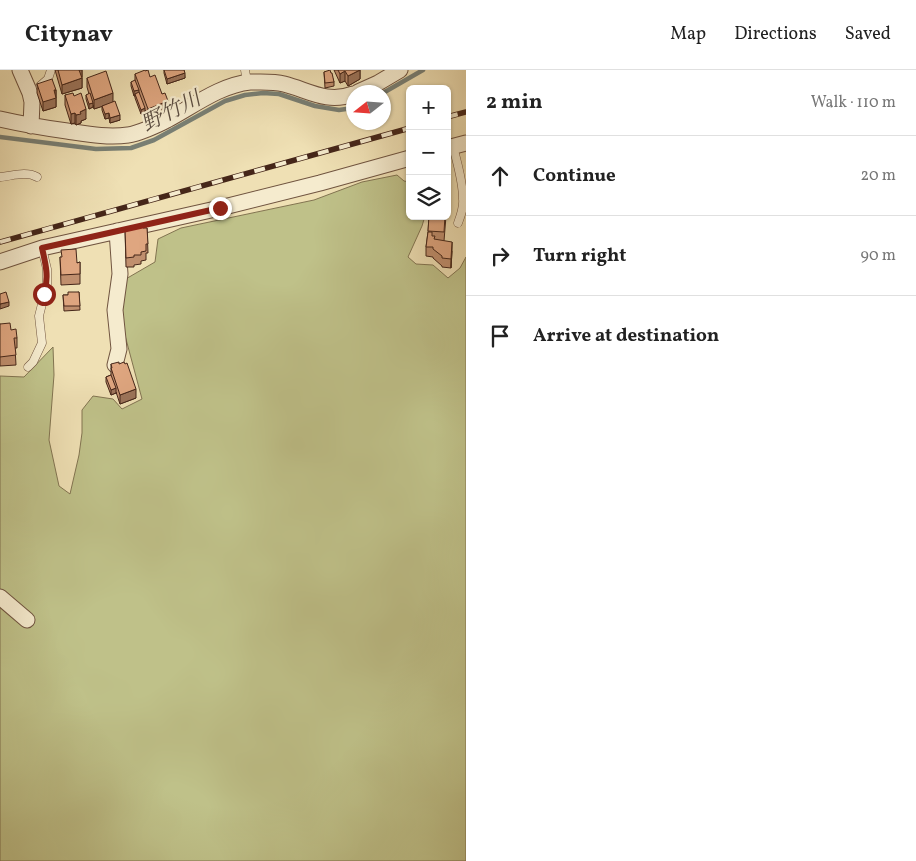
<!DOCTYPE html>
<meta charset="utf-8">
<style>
:root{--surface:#fff;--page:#f2f2f2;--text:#222;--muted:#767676;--line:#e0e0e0}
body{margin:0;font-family:Vollkorn,"Noto Serif JP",serif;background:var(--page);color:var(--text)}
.controls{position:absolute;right:15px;top:15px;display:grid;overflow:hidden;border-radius:8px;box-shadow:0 1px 4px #0004}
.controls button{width:45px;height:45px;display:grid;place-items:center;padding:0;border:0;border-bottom:1px solid var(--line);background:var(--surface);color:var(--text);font:25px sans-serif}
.compass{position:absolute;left:346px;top:15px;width:45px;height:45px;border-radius:50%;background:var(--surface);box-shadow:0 1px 4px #0004;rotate:253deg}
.stop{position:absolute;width:15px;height:15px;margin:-11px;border:4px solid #8f2418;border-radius:50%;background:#fff}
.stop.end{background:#8f2418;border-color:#fff;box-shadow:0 1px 5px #0008}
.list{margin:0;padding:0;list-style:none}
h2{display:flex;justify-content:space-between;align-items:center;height:65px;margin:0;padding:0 20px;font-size:21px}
h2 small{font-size:16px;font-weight:400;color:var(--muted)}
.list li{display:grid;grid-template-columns:32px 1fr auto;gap:15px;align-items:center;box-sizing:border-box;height:80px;padding:0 20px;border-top:1px solid var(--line)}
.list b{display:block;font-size:19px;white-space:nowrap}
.list em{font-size:16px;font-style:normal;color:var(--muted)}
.icon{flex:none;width:28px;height:28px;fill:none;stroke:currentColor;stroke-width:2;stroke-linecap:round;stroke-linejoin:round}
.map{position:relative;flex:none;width:466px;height:791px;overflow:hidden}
header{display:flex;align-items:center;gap:30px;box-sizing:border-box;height:70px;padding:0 25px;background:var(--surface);border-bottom:1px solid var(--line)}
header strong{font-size:24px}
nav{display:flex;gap:28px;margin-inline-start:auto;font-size:18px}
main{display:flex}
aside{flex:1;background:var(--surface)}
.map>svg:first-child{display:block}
.green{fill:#bfc189;stroke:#827451}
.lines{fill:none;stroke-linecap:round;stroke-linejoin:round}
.stream{stroke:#798075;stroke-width:4.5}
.lane-casing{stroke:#705440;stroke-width:9}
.street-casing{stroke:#705440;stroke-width:17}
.lane{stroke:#f5ebce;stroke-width:8}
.street{stroke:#f5ebce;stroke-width:15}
.rail-casing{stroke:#452619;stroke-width:5.5}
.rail{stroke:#f5ebce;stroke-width:4;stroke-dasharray:11;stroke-linecap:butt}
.wall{fill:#c08f6e;stroke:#452619}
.shaded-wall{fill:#9c745a;stroke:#452619}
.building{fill:#dfa680;stroke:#452619}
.route{stroke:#8f2418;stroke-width:6}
.labels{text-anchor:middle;stroke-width:4.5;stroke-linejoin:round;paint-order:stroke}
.water-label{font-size:21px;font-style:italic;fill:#5a4c40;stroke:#f5ebce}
</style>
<header>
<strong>Citynav</strong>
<nav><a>Map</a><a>Directions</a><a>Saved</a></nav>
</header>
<main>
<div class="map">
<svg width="466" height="791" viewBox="0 0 466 791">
<rect width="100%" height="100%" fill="#efe0b4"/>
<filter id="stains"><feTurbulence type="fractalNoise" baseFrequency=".004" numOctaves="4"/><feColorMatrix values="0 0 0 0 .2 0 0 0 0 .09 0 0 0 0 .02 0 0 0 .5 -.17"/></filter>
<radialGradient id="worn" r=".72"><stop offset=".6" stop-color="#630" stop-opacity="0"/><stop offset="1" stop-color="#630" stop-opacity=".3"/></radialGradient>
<path class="green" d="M397,105L404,111L410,112V146H425L422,156L408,187L416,194L433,195L448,208L460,198L466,187V791H0V306L24,307L53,277L54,305L49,370L59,416L70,424L79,385L82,363V340L93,326L113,329L122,339L142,329L119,243L124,210L155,192L158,169L181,158L314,130L362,112Z"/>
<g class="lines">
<path class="stream" d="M383,23L423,0
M0,67L96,79L131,78L154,70L225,31L245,25L263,23L279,24L315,36L339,40L353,38"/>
<defs>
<path id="lane" d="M245,0L247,12
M40,16L48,9L51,0
M453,76C457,93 463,111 463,129C464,137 461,145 458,153
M0,107C12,106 26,101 37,107
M28,297L33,292L42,273L39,246L47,214V199L42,178"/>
<path id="street" d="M20,0L30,23L32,32L31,56
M358,22L378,13L400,0
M0,49C22,54 45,58 67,61C87,64 108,68 128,65C137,64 158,55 167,50C192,37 220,15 250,12C260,12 273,11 284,14C308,20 327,34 353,24
M447,78L466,73
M0,192L42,178L220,138L320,113L410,88
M115,295L119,279L115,240L120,204L117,161
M0,527L27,550"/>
</defs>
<use href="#lane" class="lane-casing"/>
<use href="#street" class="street-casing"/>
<use href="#lane" class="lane"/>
<use href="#street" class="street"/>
<defs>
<path id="rail" d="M447,47L466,42
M0,172L410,58"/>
</defs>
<use href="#rail" class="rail-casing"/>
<use href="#rail" class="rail"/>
</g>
<path class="wall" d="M55,0H82V18L62,24Z
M164,0H184L185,8L167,14L164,3Z
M334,0H360V9L348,16L345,11L340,13Z
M324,2L331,3L334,12V16L325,18Z
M135,4L150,7L162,24L168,41L148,48L145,40V43L141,44L135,28V26H134L131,16V12L135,11Z
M87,8L113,32L120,50L110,53L109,48L105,49L102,40V36L94,39L93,35V37L89,39L86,29V25L89,24L87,17Z
M37,14L56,20V37L43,41L37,23Z
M65,25L74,26L86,49L81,51V53L76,55L75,53L71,54L65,35Z
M447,105L450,131V135L447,136Z
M429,146H446L444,171L452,181L451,198L442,197V196L433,188V187L426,186V177L428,162Z
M147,158L148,183H146V190L141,191V194L134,195V197H126L125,159Z
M60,187L77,193L80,192V214L61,215Z
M79,222L80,240L64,241L63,225H68Z
M0,254L11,260L17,268V278H15L16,295L0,296Z
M111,294L136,328L120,334L116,322V323L111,325L106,312V307L111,305Z"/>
<path class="shaded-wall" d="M79,0H82V7L79,8Z
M360,0V9L348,16V6Z
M345,1V11L340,13V4Z
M185,3V8L167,14V9Z
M82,8V18L62,24V15Z
M54,20H56V37L43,41V32Z
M139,20V25L135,24V26H134V21Z
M113,23V33L94,39V30Z
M168,31V41L148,48V39Z
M93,33V37L89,39V34Z
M145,38V43L141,44V40Z
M86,39V49L81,51V53L76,55V45L80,42Z
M75,43V53L71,54V44Z
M109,43V48L105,49V44Z
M120,45V50L110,53V48Z
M447,116H449V125L447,126Z
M452,172V181L451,198V189Z
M9,232V236L0,239V234Z
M116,318V323L111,325V320Z
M136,319V328L120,334V325Z"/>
<path class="building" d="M58,0H79L82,8L62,15Z
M145,0V1L148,0L150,7L155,5L162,24L165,23L168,31L148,39L135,4Z
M164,0H184L185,3L167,9Z
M330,0L331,3H332L334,12L325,13L324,2Z
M338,0H360L348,6L345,1L340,4Z
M106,1L113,23L94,30L87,8Z
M52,9L56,20H54L56,28L43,32L37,14Z
M135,10L139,20L134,21L131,12Z
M139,22L145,38L141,40L135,24Z
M73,23L74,26L81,23L86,39L80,42L81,44L76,45L75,43L71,44L65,25Z
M90,23L93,33L89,34L86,25Z
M115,31L120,45L110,48L109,43L105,44L102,36Z
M447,105L449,116H447Z
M447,122H448L450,131H447Z
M429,146H445L444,162L428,161Z
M143,156V158H147L148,174H146V181L141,182V185H134V187L126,188L125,159H126V157Z
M428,162H432V166H435L434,169L452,172L451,189L442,188V186L433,179V177H426Z
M76,179L77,193L80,192V204L61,205L60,187H62L61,180Z
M6,222L9,232L0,234V224Z
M68,222H79L80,236H64L63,225H68Z
M10,253L11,260L16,259L17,268H14L16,285L0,287V254Z
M119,292V294L124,292L125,294L127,293L136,319L120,325L111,298H112L111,294Z
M111,305L116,318L111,320L106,307Z"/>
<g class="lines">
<path class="route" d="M44,224C49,208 46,195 42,178L220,138"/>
</g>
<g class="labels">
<g class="water-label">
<text transform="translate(171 41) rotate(-27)" y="7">野竹川</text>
</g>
</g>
<rect width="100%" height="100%" filter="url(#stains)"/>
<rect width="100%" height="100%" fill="url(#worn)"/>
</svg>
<div class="controls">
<button>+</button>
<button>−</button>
<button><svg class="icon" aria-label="layers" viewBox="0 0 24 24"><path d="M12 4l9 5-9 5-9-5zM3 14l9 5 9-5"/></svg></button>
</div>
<svg class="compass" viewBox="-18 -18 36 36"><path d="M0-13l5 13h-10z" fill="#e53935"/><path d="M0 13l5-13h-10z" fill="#767676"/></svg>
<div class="stop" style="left:44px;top:224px"></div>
<div class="stop end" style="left:220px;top:138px"></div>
</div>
<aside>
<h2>2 min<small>Walk · 110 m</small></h2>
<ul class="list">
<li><svg class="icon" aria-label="ahead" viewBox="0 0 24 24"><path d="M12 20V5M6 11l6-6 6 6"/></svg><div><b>Continue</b></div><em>20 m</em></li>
<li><svg class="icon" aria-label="right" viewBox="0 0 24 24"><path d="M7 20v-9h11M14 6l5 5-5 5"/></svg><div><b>Turn right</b></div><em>90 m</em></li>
<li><svg class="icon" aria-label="arrive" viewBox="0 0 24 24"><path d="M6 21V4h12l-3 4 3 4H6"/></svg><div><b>Arrive at destination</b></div></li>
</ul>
</aside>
</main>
